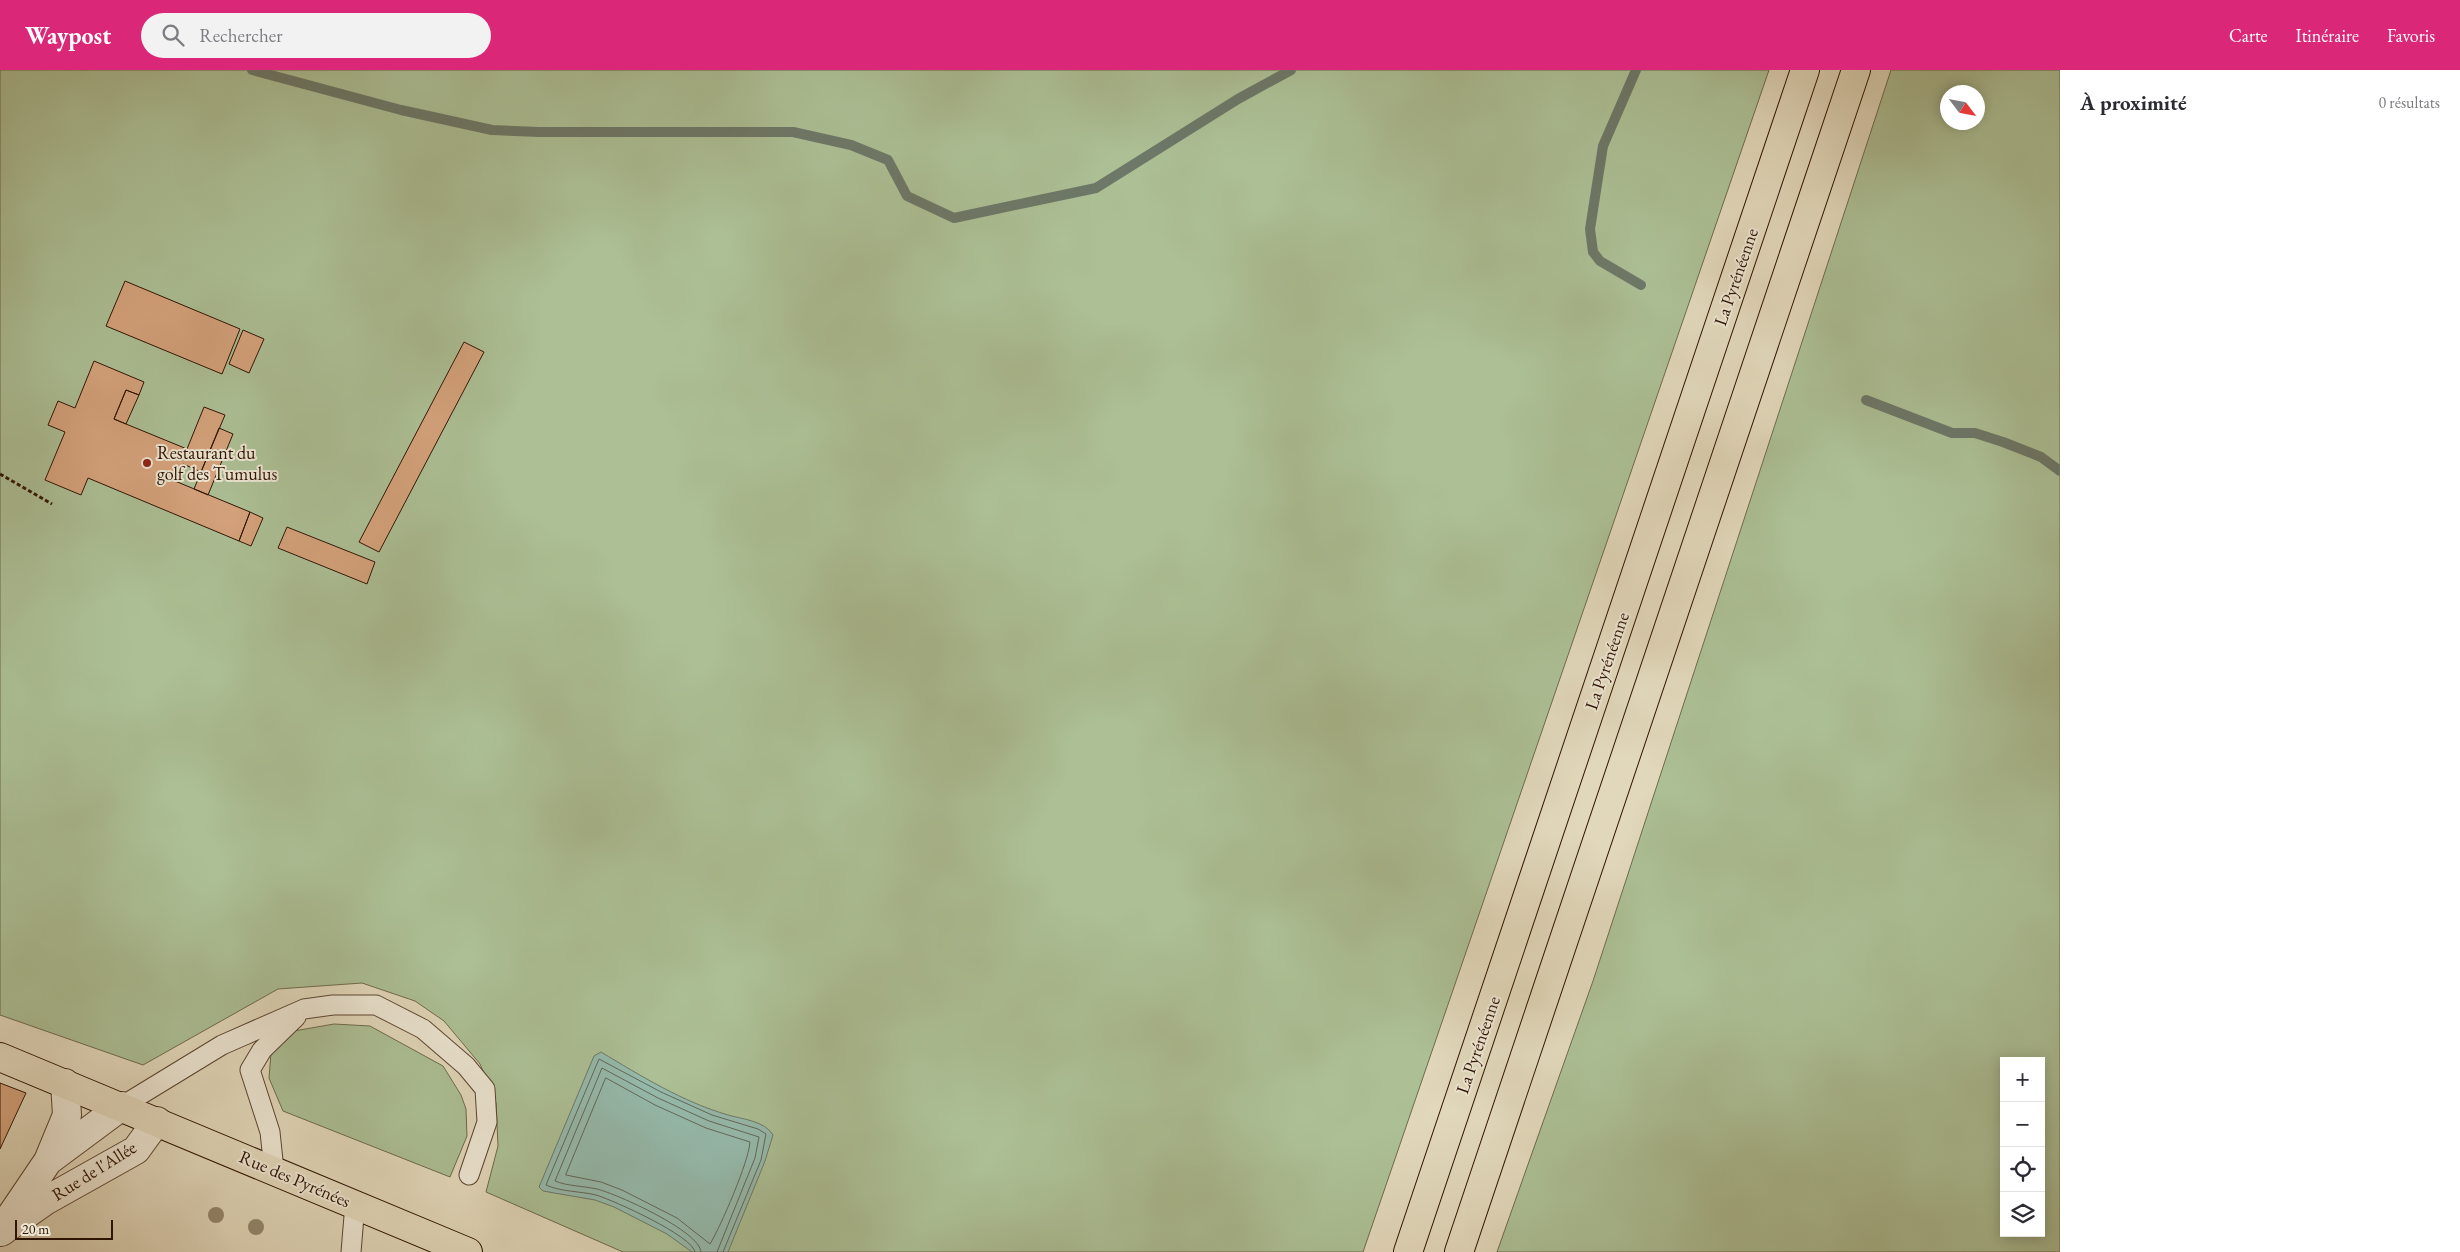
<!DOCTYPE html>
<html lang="fr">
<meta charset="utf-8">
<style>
:root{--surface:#fff;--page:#f2f2f3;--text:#2b2b33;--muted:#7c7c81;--line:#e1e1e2;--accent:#db2777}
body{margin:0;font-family:"EB Garamond",serif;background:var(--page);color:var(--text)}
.controls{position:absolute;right:15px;bottom:15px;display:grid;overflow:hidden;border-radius:0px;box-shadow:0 2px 12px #0003}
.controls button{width:45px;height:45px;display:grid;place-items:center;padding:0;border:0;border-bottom:1px solid var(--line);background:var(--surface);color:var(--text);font:25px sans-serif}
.compass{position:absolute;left:1940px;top:15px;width:45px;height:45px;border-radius:50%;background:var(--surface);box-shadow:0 2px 12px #0003;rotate:122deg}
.scale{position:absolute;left:15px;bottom:12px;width:98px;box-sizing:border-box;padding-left:5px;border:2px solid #301403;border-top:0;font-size:14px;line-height:18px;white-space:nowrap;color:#301403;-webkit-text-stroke:4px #ece5d2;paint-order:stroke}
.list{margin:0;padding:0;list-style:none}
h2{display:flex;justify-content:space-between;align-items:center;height:65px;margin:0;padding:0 20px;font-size:21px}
h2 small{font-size:16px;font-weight:400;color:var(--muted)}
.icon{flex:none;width:28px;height:28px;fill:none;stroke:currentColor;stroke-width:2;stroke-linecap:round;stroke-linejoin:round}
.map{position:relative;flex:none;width:2060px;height:1182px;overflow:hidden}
header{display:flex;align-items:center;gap:30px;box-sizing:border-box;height:70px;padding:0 25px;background:var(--accent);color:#fff}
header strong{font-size:24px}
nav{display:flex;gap:28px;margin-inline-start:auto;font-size:18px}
.search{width:350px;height:45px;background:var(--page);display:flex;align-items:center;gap:12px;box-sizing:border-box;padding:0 18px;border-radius:28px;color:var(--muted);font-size:19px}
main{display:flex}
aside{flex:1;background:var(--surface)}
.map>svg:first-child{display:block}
.green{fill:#acbf95;stroke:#6e6a4c;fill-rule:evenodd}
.water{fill:#95baac;stroke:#6d7868}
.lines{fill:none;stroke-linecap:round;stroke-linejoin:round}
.shore{stroke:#626758;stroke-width:1}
.stream{stroke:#6d7868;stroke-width:10}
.building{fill:#d4a27c;stroke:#301403}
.lane-casing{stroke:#5c4531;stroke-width:21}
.street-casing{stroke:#5c4531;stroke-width:30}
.primary-casing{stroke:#301403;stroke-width:30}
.highway-casing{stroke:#301403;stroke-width:30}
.path{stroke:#301403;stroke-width:3;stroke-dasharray:4 2.5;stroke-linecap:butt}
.lane{stroke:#ece5d2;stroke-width:19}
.street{stroke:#ece5d2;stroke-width:28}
.primary{stroke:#e1d7ba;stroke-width:28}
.highway{stroke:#e1d7ba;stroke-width:28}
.tree{fill:#94886e}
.poi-dot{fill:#8f2418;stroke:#ece5d2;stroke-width:2}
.labels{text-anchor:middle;stroke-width:4;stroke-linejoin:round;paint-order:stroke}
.street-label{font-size:18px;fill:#301403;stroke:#ece5d2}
.poi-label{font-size:18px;fill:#301403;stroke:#ece5d2;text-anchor:start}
</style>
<header>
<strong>Waypost</strong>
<div class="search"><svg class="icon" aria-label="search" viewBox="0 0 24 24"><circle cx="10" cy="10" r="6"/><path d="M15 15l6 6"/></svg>Rechercher</div>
<nav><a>Carte</a><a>Itinéraire</a><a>Favoris</a></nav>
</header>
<main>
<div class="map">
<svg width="2060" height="1182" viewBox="0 0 2060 1182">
<rect width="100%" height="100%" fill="#e1d7ba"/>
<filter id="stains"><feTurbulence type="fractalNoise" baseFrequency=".004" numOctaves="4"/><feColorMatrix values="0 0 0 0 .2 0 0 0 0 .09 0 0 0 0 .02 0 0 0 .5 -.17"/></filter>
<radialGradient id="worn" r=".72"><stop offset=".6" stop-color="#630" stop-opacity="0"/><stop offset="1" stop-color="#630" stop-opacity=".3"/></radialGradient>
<path class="green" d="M0,0H1769L1363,1182H623L486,1122L498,1076L496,1033L491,1019L480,994L444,951L415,931L362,913L278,919L143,995L0,945Z
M1891,0H2060V1182H1497L1593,911ZM1948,22H1978V52H1948ZM2004,991H2041V1163H2004Z
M334,954L370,956L443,996L461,1025L466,1039L467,1066L450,1107L283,1041L269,1008L271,983L294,961Z"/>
<path class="water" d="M601,982C641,1006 683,1032 728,1045C742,1049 765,1051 773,1065L765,1091L728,1182H692L667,1164L614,1137L595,1130L543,1121L539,1117L594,986Z"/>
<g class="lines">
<path class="shore" d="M606,1008L655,1035L706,1058L750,1072C749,1091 721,1156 710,1174L677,1148L622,1120L601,1112L566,1105Z
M695,1182C693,1166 613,1130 596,1125C580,1121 561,1122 546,1115L599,989L661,1022L712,1045L758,1059L766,1064L761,1090L723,1182
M701,1182C700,1161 617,1124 597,1119C583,1116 567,1116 555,1111L602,998L658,1028L709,1051L759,1067L755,1088L717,1182"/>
<path class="stream" d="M252,0L401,40L492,60L539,62H793L851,75L888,90L907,126L954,148L1096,118L1238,29L1291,0
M1636,0L1603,76L1590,159L1593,182L1600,191L1641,215
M1866,330L1952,363H1975L2003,372L2041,387L2060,401"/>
</g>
<path class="building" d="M125,211L240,259L222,304L106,256Z
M243,260L264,269L249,303L229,294Z
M464,272L484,282L379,482L359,472Z
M94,291L144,312L139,325L126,320L114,349L126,354L187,379L204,337L225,345L201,402L183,394L175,411L250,442L239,471L88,408L81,425L45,410L65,362L48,355L58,331L75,338Z
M126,320L139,325L126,354L114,349Z
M219,358L233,364L208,425L194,419Z
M250,442L263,448L251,476L239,471Z
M287,457L375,492L367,514L278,478Z
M0,1013L26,1023L0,1079Z"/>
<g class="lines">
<defs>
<path id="lane" d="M122,1036L222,975L304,939L333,935H376L423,959L466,996L485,1019L487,1052L469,1105
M274,1100L270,1062L250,1000L262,980L296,947
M351,1182L355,1134"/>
<path id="street" d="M48,1091L122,1036
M6,1153L48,1091L67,1045L65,1013
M1,1162L45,1131L136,1080L157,1051"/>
<path id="primary" d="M0,987L468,1182"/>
<path id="highway" d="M1408,1182L1805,0
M1459,1182L1856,0"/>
</defs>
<use href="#lane" class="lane-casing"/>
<use href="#street" class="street-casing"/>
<use href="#primary" class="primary-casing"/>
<use href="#highway" class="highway-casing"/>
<path class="path" d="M0,404L52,434"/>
<use href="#lane" class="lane"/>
<use href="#street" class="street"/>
<use href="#primary" class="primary"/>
<use href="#highway" class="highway"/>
</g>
<g class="tree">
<circle cx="216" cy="1145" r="8"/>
<circle cx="256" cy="1157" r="8"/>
</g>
<circle class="poi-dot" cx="147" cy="393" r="5"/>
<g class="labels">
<g class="street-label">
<text transform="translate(1736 207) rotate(-71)" y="6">La Pyrénéenne</text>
<text transform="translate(1607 591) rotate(-71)" y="6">La Pyrénéenne</text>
<text transform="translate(1478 975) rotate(-71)" y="6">La Pyrénéenne</text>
<text transform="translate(94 1101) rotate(-32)" y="6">Rue de l'Allée</text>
<text transform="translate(295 1109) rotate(23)" y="6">Rue des Pyrénées</text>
</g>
<g class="poi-label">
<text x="157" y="389">Restaurant du<tspan x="157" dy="21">golf des Tumulus</tspan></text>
</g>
</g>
<rect width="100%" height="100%" filter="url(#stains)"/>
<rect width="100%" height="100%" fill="url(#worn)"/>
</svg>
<div class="controls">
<button>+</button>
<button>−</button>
<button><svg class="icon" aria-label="locate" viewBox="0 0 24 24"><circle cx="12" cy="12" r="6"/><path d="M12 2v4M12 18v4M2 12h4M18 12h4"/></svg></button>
<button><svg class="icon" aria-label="layers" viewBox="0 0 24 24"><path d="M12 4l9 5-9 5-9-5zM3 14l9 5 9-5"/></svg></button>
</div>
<svg class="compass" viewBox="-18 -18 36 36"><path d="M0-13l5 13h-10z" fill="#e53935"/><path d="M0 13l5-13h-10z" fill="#7c7c81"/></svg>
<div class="scale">20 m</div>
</div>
<aside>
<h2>À proximité<small>0 résultats</small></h2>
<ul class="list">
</ul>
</aside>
</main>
